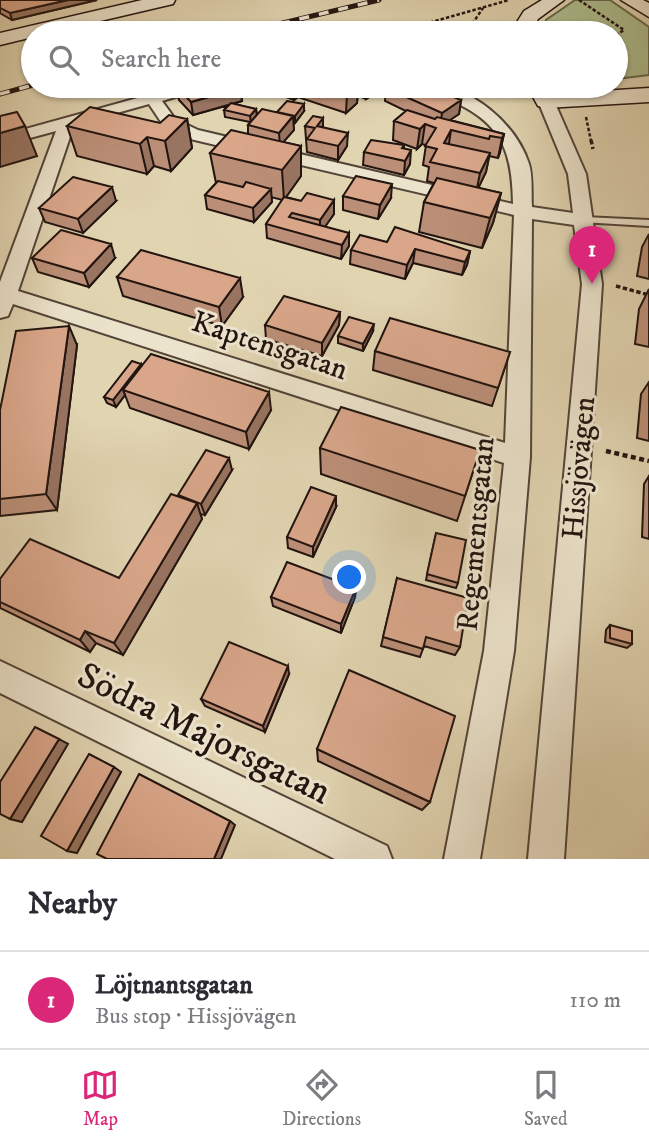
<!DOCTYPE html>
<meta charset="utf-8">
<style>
:root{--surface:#fff;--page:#f7f7f7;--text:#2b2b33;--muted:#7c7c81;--line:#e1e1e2;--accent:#db2777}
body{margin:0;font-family:"IM FELL DW Pica",serif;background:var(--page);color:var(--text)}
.you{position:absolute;left:350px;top:578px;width:24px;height:24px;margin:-18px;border:5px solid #fff;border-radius:50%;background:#1a73e8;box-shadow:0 0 0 10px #1a73e833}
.badge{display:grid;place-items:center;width:46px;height:46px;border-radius:50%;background:var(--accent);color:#fff;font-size:23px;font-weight:700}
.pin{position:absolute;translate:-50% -58px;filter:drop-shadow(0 2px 4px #0008)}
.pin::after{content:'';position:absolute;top:37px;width:24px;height:21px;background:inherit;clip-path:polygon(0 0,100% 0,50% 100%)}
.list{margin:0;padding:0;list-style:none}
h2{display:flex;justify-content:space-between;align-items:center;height:91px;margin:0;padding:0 28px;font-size:30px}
h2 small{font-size:23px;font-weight:400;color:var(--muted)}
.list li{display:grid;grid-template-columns:46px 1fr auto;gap:21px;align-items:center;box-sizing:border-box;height:98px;padding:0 28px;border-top:2px solid var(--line)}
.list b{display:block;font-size:26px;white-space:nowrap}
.list p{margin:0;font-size:23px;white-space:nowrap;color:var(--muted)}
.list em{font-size:23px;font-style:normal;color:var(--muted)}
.icon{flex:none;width:38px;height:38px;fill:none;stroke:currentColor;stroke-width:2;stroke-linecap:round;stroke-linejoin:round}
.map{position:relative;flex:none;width:649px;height:859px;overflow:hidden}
.search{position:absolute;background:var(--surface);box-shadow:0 2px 5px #0004;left:21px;right:21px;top:21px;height:77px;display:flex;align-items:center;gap:18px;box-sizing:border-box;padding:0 24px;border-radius:38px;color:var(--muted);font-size:26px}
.sheet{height:189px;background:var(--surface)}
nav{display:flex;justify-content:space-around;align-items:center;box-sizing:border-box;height:98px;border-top:2px solid var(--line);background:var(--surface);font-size:19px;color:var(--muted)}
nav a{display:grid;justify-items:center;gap:4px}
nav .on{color:var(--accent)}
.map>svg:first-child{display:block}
.green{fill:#aebe8f;stroke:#68694f;stroke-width:2}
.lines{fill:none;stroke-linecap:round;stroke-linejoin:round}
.lane-casing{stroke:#524438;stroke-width:4}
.street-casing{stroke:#524438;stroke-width:4}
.secondary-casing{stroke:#22140f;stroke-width:3}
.path-far2{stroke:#22140f;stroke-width:2.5;stroke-dasharray:3.5 2;stroke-linecap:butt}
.path-far1{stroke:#22140f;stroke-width:3.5;stroke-dasharray:4.5 2.5;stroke-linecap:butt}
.path{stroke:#22140f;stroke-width:4.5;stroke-dasharray:5 3.5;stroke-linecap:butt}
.lane{fill:#ece3cc;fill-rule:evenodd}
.street{fill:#ece3cc;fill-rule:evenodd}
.secondary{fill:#ece3cc;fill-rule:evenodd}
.rail-casing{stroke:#22140f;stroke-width:5}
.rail{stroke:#ece3cc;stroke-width:3.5;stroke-dasharray:10;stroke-linecap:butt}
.wall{fill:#bb8f77;stroke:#22140f;stroke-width:2}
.shaded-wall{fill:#987461;stroke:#22140f;stroke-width:2}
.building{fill:#d9a68a;stroke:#22140f;stroke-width:2}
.labels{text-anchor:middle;stroke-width:6;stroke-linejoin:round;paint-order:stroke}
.street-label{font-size:30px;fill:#22140f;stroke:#ece3cc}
.near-street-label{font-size:37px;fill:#22140f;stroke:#ece3cc}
</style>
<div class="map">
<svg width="649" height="859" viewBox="0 0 649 859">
<rect width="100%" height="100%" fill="#e1d4b1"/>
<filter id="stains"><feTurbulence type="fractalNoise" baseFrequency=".00286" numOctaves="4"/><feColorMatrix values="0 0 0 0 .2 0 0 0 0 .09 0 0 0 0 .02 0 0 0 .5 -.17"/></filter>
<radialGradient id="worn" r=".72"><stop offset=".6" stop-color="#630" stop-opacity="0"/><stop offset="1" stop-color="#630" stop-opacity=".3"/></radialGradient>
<path class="green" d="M575,0H610L649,27V75L616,79V33H541L546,20Z"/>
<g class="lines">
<defs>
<path id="lane" d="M584,217L649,220V226L581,222L579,220Z"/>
<path id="street" d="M181,86H205L202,89L162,101L175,119L198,130L513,204C512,161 507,131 466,108C454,101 437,96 428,86C471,84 516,124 529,164C533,177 531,194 532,207L573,213L568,174L538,101L546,96L554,101L586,174L602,284L564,859H528L582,284L574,225L532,219L530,457L514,651L480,859H444L484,651L504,463L13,304L8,316L0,318V282L56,131L0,146V136ZM149,104L163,125L186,138L514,215L505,443L18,291L74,125Z
M0,661L387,846L392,859H335L0,693Z"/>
<path id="secondary" d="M142,0H175L173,4L49,33H33V37L0,45V33Z
M542,0H564L538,19L530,33H510L524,11Z
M621,0H643L649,3V17Z
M527,86H549L553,94L649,88V102L546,108L538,106Z"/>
</defs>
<use href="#lane" class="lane-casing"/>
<use href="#street" class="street-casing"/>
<use href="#secondary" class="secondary-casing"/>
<path class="path-far2" d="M579,0L624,30L616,35
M393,33L509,0
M466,33L483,8
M586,117L591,141"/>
<path class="path-far1" d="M591,140L593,149
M616,286L649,295"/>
<path class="path" d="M606,451L649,461"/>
<use href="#lane" class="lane"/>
<use href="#street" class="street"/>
<use href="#secondary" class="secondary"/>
<defs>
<path id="rail" d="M219,33L250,25
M241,33L379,0
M0,94L33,85"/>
</defs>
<use href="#rail" class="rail-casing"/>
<use href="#rail" class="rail"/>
</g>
<path class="wall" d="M0,0H97L12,20L0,13Z
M270,86H386L366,99L359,96V93L358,92L357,103L346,113L298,97L294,100L271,91Z
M177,87L240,88L242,101L233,104L256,109L257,115L277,112L304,111L295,123H293L294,130L283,142L301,146V176L286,197L301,201L334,200V214L325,226L349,246L341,259L267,238L266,224L283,200L271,197L272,202L254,222L207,209L205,195L216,183L210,153L248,134V125L250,122L225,117L224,110L229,105L193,115L179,100Z
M386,88L461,100L459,114L450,120L504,134L498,158L489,156L486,172L478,188L501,193L493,223L482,248L419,232L424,202L434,183L427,181L429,167L423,165L426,145L422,144L417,149L393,140L394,121L406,111L385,101Z
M187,119L192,148L171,171L154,166L147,174L77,156L67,126L160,123Z
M305,126L323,127L347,146L338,160L307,152Z
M404,145V149L410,164L404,175L363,165L364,152Z
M343,196L391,198L378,219L343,210Z
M116,201L83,233L45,222L39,208Z
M649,234V279L637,276L642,247Z
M387,242L470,251L467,265L462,275L413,263L405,279L350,264L351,250Z
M32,258H115L89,287L38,272Z
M117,277L243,297L222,326L123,296Z
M649,289V347L635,344L639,309Z
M340,312L339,325L322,356L266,339L265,325Z
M373,331L363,351L338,343V336Z
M77,345L57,510L0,516V410Z
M375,351L510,352L492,406L373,370Z
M141,364V366L271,410L249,449L130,408L125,395L116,407L107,403L104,397Z
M649,382V441L637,438L641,394Z
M320,448L480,450L457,521L321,474Z
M232,470L205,515L200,514L202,519L123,655L96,643L90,652L0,608V579L119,578L178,496Z
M649,476V539L642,537L644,484Z
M336,507L313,557L288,548L287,537Z
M435,538L458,583L456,588L426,580Z
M397,578L460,647L455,655L424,646L420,657L381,646Z
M356,588L355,597L341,633L273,606L271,597Z
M610,625L632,644L627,648L605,642L606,630Z
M289,674L265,732L205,706L201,699Z
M317,749L430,802L422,810L318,761Z"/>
<path class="shaded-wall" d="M68,0H97L12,20L10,13Z
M293,86H298V97L294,100Z
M356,86H358L357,103L346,113L347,94Z
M367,86H386L366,99Z
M240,88L242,101L193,115L191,102Z
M461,100L459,114L440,127L442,113Z
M304,104V111L295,123V116Z
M256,109L257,116L251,123L250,116Z
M293,116L294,130L280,146L279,133Z
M323,118V132L317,126Z
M187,119L192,148L171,171L165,141Z
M425,124L422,144L417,149L420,129Z
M25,126L37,156L0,167V133Z
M451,130L448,150L444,143Z
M348,133L347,146L338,160V146Z
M504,134L500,153L498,158L502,138Z
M147,137L154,166L147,174L140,144Z
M301,146V176L284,200L282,170Z
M411,150L410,164L404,175L405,161Z
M490,153L486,172L476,193L480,173Z
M392,184L391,198L378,219L380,205Z
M112,187L116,201L83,233L78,219Z
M271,189L272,202L254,222L253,208Z
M501,193L493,223L482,248L490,218Z
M334,200V214L320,234V220Z
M349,233V246L341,259L342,245Z
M111,244L115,258L89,287L84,273Z
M415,249L413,263L405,279L407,265Z
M470,251L467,265L462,275L465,262Z
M240,278L243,297L222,326L219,307Z
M340,312L339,325L322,356V343Z
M374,324L373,331L363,351V344Z
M69,326L77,345L57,510L46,494Z
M141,364L143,371L123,390L125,395L116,407L113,400Z
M269,392L271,410L249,449L246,432Z
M229,458L232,470L205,515L201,504Z
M336,496V507L313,557V547Z
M197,503L202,519L123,655L114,643Z
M356,588L355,597L341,633V624Z
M85,631L96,643L90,652L80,640Z
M288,666L289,674L265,732L263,726Z
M59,739L68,744L22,822L10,819Z
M114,767L121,772L77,853L67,851Z
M230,821L235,825L221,859H214Z"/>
<path class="building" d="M0,0H68L10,13L0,8Z
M180,86H238L240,88L191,102L177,87Z
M321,86H356L347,94Z
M390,86H427L461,100L442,113L386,88Z
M287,101L304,104L295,116L277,112Z
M231,103L256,109L250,116L224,110Z
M90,107L160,123L169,115L187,119L165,141L147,137L140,144L67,126Z
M262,109L293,116L279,133L248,125Z
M407,110L435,119L437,117L504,134L502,138L490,136L489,139L451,130L444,143L490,153L480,173L430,162L437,149L425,146L436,128L425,124L420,129L394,121Z
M17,112L25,126L0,133V116Z
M313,116L323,118L317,126L348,133L338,146L307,139L315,128L305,126Z
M231,130L301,146L282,170L210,153Z
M371,140L404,145L402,148L411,150L405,161L364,152Z
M356,176L392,184L380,205L343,196Z
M73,177L112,187L78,219L39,208Z
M437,178L501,193L490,218L424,202Z
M218,181L243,187L246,182L271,189L253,208L205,195Z
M307,193L334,200L320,220L292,213L289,217L349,233L342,245L266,224L284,197L301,201Z
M395,227L470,251L465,262L415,249L407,265L351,250L360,235L387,242Z
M61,230L111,244L84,273L32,258Z
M141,250L240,278L219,307L117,277Z
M284,296L340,312L322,343L265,325Z
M349,317L374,324L363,344L338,336Z
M390,318L510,352L498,388L375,351Z
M69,326L46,494L0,499V410L16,331Z
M151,354L269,392L246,432L123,390Z
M132,361L141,364L113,400L104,397Z
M341,407L480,450L465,496L320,448Z
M206,450L229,458L201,504L178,495Z
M311,487L336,496L313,547L287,537Z
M171,494L197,503L114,643L85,631L80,640L0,602V579L30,539L119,578Z
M436,533L466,540L458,583L427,574Z
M287,562L356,588L341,624L271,597Z
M397,578L468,598L460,647L426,637L423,649L383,637Z
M610,625L632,631V644L610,638Z
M229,642L288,666L263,726L201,699Z
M349,670L455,716L430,802L317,749Z
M35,727L59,739L10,819L0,814V782Z
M89,754L114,767L67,851L41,836Z
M139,774L230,821L214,859H107L97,854Z"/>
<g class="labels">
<g class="street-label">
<text transform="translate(270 345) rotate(18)" y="10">Kaptensgatan</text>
<text transform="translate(578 468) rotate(-85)" y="10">Hissjövägen</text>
<text transform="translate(475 534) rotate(-85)" y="10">Regementsgatan</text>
</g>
<g class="near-street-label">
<text transform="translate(205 732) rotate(26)" y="13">Södra Majorsgatan</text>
</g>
</g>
<rect width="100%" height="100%" filter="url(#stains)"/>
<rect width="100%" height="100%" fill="url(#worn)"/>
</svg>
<div class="you"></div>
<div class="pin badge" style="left:592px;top:284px">1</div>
<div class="search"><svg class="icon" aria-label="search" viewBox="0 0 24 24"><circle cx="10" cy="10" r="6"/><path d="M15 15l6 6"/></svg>Search here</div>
</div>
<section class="sheet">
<h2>Nearby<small></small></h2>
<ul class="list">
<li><span class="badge">1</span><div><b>Löjtnantsgatan</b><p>Bus stop · Hissjövägen</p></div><em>110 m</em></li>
</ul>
</section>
<nav>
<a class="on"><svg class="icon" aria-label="map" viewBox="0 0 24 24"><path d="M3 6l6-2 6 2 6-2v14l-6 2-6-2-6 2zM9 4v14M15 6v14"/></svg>Map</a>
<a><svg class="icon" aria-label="directions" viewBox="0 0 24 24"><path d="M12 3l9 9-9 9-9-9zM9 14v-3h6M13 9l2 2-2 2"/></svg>Directions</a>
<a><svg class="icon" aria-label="saved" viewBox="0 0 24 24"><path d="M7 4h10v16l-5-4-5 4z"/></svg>Saved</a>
</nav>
